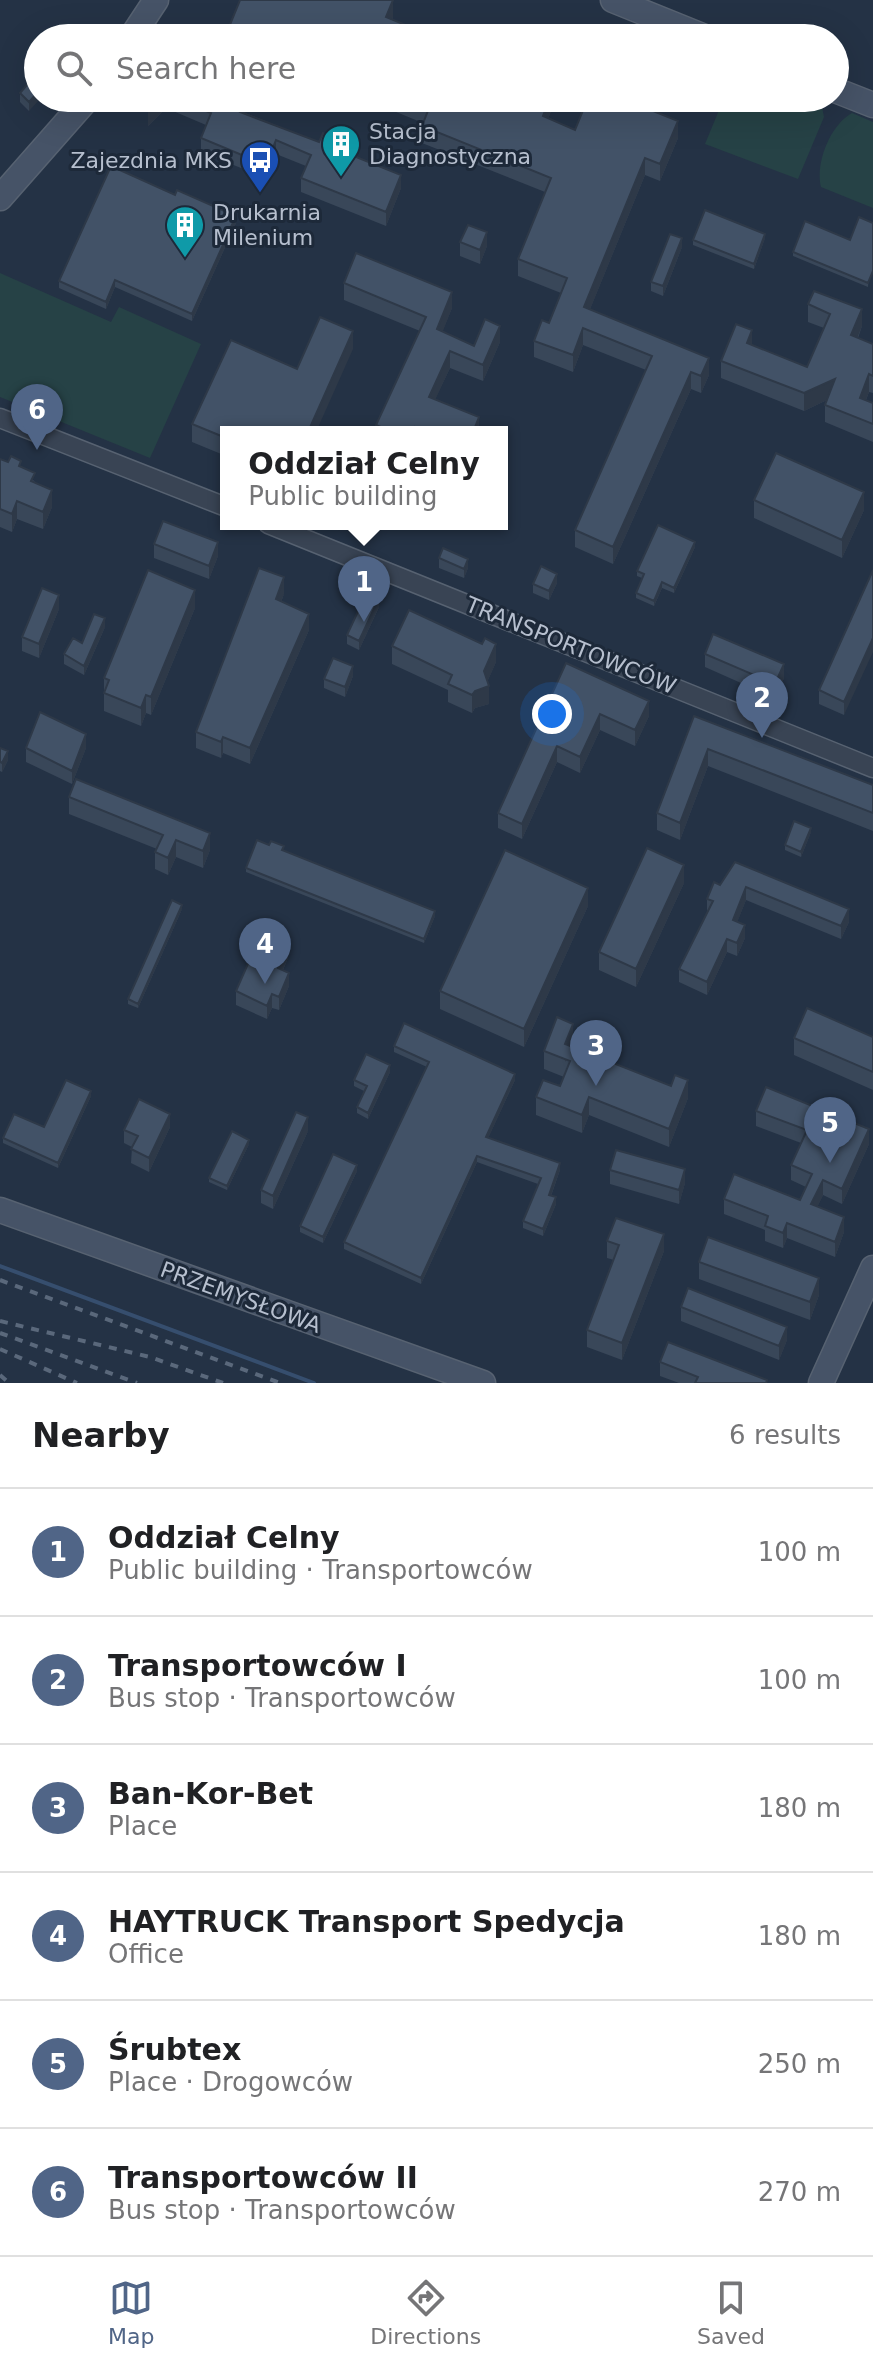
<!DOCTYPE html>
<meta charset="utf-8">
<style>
:root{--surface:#fff;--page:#f2f2f2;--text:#202124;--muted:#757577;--line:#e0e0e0;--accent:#506587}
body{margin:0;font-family:"DejaVu Sans",sans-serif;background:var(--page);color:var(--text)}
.you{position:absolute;left:552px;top:714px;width:28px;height:28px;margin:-20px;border:6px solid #fff;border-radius:50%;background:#1a73e8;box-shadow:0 0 0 12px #1a73e833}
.badge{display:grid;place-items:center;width:52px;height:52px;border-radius:50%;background:var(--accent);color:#fff;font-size:26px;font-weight:700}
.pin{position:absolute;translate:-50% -66px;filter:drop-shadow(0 2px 4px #0008)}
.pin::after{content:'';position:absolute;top:42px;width:28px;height:24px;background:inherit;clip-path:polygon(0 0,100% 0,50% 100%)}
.popup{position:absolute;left:220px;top:426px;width:288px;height:104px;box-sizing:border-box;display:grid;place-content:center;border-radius:0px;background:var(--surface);filter:drop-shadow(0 2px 6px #0005);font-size:26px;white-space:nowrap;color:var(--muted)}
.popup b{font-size:30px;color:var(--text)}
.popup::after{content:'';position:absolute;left:50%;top:100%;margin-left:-16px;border:16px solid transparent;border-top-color:var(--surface)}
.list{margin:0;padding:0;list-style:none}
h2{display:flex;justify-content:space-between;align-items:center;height:104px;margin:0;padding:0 32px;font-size:34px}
h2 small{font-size:26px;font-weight:400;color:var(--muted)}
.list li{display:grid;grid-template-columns:52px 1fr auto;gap:24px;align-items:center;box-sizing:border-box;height:128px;padding:0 32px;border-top:2px solid var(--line)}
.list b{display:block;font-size:30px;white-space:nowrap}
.list p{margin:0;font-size:26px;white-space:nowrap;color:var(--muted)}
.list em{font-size:26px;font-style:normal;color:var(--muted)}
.icon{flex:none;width:44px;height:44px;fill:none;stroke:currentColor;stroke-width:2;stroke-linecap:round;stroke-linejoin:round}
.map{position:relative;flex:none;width:873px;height:1383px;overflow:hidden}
.search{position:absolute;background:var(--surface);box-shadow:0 8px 32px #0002;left:24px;right:24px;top:24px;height:88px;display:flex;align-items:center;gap:20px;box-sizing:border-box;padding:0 28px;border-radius:44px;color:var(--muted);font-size:30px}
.sheet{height:872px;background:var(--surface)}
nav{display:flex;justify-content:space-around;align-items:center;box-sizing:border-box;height:112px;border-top:2px solid var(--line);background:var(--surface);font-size:22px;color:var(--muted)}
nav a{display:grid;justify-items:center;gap:4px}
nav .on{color:var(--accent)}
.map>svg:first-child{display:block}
.green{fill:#264246}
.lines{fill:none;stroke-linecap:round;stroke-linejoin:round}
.stream{stroke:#364e6e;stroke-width:4}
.street-casing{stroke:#576271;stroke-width:21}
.secondary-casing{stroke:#576271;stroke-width:27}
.street{stroke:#394454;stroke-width:18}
.secondary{stroke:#465367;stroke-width:24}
.rail{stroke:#5a687b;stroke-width:4;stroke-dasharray:8 8;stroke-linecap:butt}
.wall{fill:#394759}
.shaded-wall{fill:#2e3948}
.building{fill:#425267;stroke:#2e3948;stroke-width:2}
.labels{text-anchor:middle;stroke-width:6;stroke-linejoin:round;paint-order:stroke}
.poi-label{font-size:22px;fill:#b6bfce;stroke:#1d2939;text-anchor:start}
.street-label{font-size:22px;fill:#b6bfce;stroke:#1d2939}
</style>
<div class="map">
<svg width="873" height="1383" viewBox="0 0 873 1383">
<rect width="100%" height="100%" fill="#243245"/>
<path class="green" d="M724,98H811L821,102L824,117L798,179L705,144Z
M852,113L873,122V208L821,187C815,164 830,125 852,113Z
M0,273L111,322L119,307L201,344L150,458L0,397Z"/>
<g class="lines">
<path class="stream" d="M0,1266L314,1383"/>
<defs>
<path id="street" d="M0,418L226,507
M268,524L873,768"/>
<path id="secondary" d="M613,0L707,38
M131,38L156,0
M835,90L873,105
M0,198L88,98
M0,1210L483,1383
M821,1383L873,1268"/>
</defs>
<use href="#street" class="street-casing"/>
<use href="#secondary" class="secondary-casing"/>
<use href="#street" class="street"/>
<use href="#secondary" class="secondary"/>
<path class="rail" d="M0,1280L280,1383
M0,1321L150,1357L223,1383
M0,1333L137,1383
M0,1349L77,1383
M0,1375L9,1383"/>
</g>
<path class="wall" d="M393,17L392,20L437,38H229V27Z
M38,85L29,111L20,102V93Z
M154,98H248V106L245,113L344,152L401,188L386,226L301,192V178L306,166L276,154L266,178L201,152V138L206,125L166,108L148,126Z
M362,98H554V103L548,119L575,130L678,138L660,181L645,175L590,309L709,375L701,393L691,389L613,564L575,547V530L646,370L583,345L573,372L534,357V341L549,323L561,293L518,276V259L545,192L422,143V126L423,123Z
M236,223L192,321L115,287L106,309L59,288V281Z
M873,223L868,287L793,256V252L850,240Z
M765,238L754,269L693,245V240Z
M460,242L487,246L480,264L460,256Z
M682,247L663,296L651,291V282Z
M344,283L452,308L442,332L474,346L500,342L483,381L450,368L435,399L479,432H376V425L420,331L344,300Z
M808,304L862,326L858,338L873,344V393L869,392L866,400L873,403V442L825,422V405L827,400L804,411L721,378V361L752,345L807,367L824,328L808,322Z
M353,349L226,432V456L192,442V424L297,369Z
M0,459L21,467L35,482L52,507L43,529L17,519L12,532L0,527Z
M754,500L864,510L842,558L754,518Z
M154,544L218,556L209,579L154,558Z
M695,547L674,593L662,588L654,606L636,598V593L642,578L637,576V571Z
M439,558L468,568L464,578L439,568Z
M873,570L844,715L819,704V690Z
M557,583L549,600L533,593V584Z
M284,594L281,602L309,630L250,764L223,753L221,758L196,748V732Z
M379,607L359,650L347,644V635Z
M195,608L151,715L146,713L141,726L104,711V678Z
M59,609L39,658L22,651V637Z
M105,627L84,675L64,664V654Z
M392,646L496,662L487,682L489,704L475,708L472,713L448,702V690L392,664Z
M705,654L784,678L775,698L705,667Z
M566,663L649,716L635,746L600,730L580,773L557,762L522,839L498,828V813Z
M353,676L345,697L324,688V679Z
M694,716L873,785V831L708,766L680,840L657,830V813Z
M0,748L8,760L2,772L0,771Z
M26,748H86L72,784L26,762Z
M69,797L210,850L203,868L176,857L168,875L155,869V852L157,849L69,814Z
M811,832L801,857L785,850V845Z
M269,845L435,916L424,943L246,872V868Z
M735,862L849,922L841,939L746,900L737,922L745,938L737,956L727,952L707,995L679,982V969L707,912V899L720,885Z
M684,883L636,987L599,970V952Z
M588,906L524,1047L440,1009V991Z
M182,909L138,1008L128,1004V999Z
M288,958L283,970L289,986L279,1010L272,1008L267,1019L236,1005V991Z
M873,1037V1090L794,1055V1038Z
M573,1042L571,1047L688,1098L669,1147L589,1115L582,1133L536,1115V1097L560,1086L564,1077L544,1069V1051Z
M394,1046L515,1080L488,1138L560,1170L551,1196L556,1204L543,1236L523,1228V1221L538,1184L477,1162L421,1284L344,1249V1242L427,1067L394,1052Z
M390,1072L368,1119L357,1113V1107L364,1091L354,1086V1080Z
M91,1096L58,1168L3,1143V1138L44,1127Z
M756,1111L869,1144L842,1204L823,1195L817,1207L844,1232L835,1257L787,1238L783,1248L765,1241V1230L724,1214V1199L800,1200L806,1187L791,1180V1165L801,1143L756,1126Z
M170,1127L149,1172L131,1163L132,1147L124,1143V1130Z
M308,1131L273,1209L261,1203V1190Z
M249,1144L227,1190L209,1182V1178Z
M610,1170L685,1183L679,1204L610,1184Z
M357,1171L323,1243L300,1232V1226Z
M607,1241L664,1251L622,1360L587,1347V1330L614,1260L607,1258Z
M699,1262L819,1295L810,1320L699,1279Z
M681,1307L787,1340L779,1360L681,1321Z
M660,1362L767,1383H679L660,1376Z"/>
<path class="shaded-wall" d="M393,0V17L386,34V17Z
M38,92V98H41L29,111V102Z
M162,98H166V108L148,126V112Z
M246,98H248V106L240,125V112Z
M550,98H554V103L543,133V116Z
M678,121V138L660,181V164Z
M276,140V154L266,178V165Z
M645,158V175L584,324V307Z
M401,175V188L386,226V212Z
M236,216V223L192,321V314Z
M487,232V246L480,264V250Z
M765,234V238L754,269V264Z
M682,238V247L663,296V286Z
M115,280V287L106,309V302Z
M452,292V308L437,346V329Z
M862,309V326L851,353V335Z
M500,326V342L483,381V365Z
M583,328V345L573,372V355Z
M752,330V347L747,343Z
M353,331V349L316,432H308Z
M450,351V368L429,413V397Z
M709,358V375L701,393V376Z
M691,372V389L613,564V547Z
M869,374V392L860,415V398Z
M835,379V396L804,411V393Z
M479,417V432H473Z
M52,490V507L43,529V512Z
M864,492V510L842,558V540Z
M17,501V519L12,532V514Z
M218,542V556L209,579V566Z
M695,542V547L674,593V588Z
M468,559V568L464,578V569Z
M557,574V583L549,600V591Z
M284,577V594L276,615V599Z
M662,582V588L654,606V601Z
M195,590V608L151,715V697Z
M59,595V609L39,658V644Z
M379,598V607L359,650V641Z
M309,614V630L250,764V748Z
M105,618V627L84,675V666Z
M873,638V652L844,715V702Z
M496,644V662L485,687L489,686V704L475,708L472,713V695Z
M784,664V678L775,698V684Z
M353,666V676L345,697V687Z
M146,695V713L141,726V708Z
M649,701V716L635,746V730Z
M600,714V730L580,773V757Z
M86,734V748L72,784V771Z
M223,737V753L221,758V742Z
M557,746V762L522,839V824Z
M708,749V766L680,840V823Z
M8,751V760L2,772V763Z
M811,828V832L801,857V852Z
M210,833V850L203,868V851Z
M176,840V857L168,875V858Z
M684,865V883L636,987V969Z
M746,887V900L733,933V920Z
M588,888V906L524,1047V1029Z
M182,905V909L138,1008V1004Z
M849,909V922L841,939V926Z
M435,911V916L424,943V939Z
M745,925V938L737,956V943Z
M727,939V952L707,995V982Z
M288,944V958L278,981V968Z
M289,973V986L279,1010V997Z
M272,994V1008L267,1019V1006Z
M573,1024V1042L565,1062V1044Z
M390,1065V1072L368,1119V1113Z
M515,1074V1080L486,1143V1137Z
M688,1080V1098L669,1147V1129Z
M91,1091V1096L58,1168V1163Z
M589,1097V1115L582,1133V1115Z
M170,1114V1127L149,1172V1158Z
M308,1117V1131L273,1209V1196Z
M869,1129V1144L842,1204V1189Z
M249,1140V1144L227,1190V1186Z
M477,1156V1162L421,1284V1278Z
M560,1163V1170L549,1201V1195Z
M357,1165V1171L323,1243V1237Z
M685,1169V1183L679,1204V1190Z
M823,1180V1195L811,1220V1204Z
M556,1197V1204L543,1236V1229Z
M844,1217V1232L835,1257V1242Z
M787,1223V1238L783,1248V1233Z
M664,1234V1251L622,1360V1343Z
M819,1278V1295L810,1320V1302Z
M787,1327V1340L779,1360V1346Z"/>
<path class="building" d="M240,0H393L386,17L437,38H256L229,27Z
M32,79L38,85V92L29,102L20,93Z
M154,98H162L148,112Z
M174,98H246L240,112L319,142L323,133L344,142L341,151L401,175L386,212L301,178L311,155L276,140L266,165L201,138L211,113Z
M404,98H550L543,116L575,130L588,98H621L678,121L660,164L645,158L584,307L709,358L701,376L691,372L613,547L575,530L652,356L583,328L573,355L534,341L542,320L549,323L567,278L518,259L551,178L422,126L429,108Z
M111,166L175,195L177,190L236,216L192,314L115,280L106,302L59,281Z
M705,210L765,234L754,264L693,240Z
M859,217L873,223V271L868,283L793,252L805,221L850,240Z
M468,225L487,232L480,250L460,242Z
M670,234L682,238L663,286L651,282Z
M356,253L452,292L437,329L474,346L485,319L500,326L483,365L450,351L429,397L479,417L473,432H429L415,427L412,432H392L376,425L426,317L344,283Z
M814,291L862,309L851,335L873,344V376L869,374L860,398L873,403V424L825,405L835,379L804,393L721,361L736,324L752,330L747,343L807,367L830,314L808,304Z
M320,317L353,331L308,432H226V438L192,424L231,340L297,369Z
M776,453L864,492L842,540L754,500Z
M11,456L21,461L19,466L35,473L31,481L52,490L43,512L17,501L12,514L0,509V459L8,462Z
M163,521L218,542L209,566L154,544Z
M658,525L695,542L674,588L662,582L654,601L636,593L644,574L637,571Z
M443,548L468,559L464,569L439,558Z
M541,566L557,574L549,591L533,584Z
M259,568L284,577L276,599L309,614L250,748L223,737L221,742L196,732Z
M148,570L195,590L151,697L146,695L141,708L104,693L109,680L104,678Z
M873,570V638L844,702L819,690Z
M42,588L59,595L39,644L22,637Z
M367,592L379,598L359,641L347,635Z
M409,610L482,644L485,638L496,644L484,671L489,686L475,691L472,695L448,684L452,675L392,646Z
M94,614L105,618L84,666L64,654L73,638L82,643Z
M713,634L784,664L775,684L705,654Z
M333,658L353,666L345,687L324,679Z
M566,663L649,701L635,730L600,714L580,757L557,746L522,824L498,813Z
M40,712L86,734L72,771L26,748Z
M694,716L873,785V813L708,749L680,823L657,813Z
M0,748L8,751L2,763L0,762Z
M76,779L210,833L203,851L176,840L168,858L155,852L163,835L69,797Z
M794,821L811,828L801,852L785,845Z
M257,840L269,845L271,841L284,846L282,850L435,911L424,939L246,868Z
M647,848L684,865L636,969L599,952Z
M505,850L588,888L524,1029L440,991Z
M735,862L849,909L841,926L746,887L733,920L745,925L737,943L727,939L707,982L679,969L713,901L707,899L714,882L720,885Z
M172,900L182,905L138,1004L128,999Z
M262,932L288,944L278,968L289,973L279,997L272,994L267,1006L236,991Z
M807,1008L873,1037V1072L794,1038Z
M557,1017L573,1024L565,1044L671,1086L675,1075L688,1080L669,1129L589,1097L582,1115L536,1097L543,1080L560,1086L570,1061L544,1051Z
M404,1023L515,1074L486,1137L560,1163L549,1195L556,1197L543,1229L523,1221L541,1178L477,1156L421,1278L344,1242L429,1062L394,1046Z
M366,1054L390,1065L368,1113L357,1107L367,1086L354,1080Z
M66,1080L91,1091L58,1163L3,1138L14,1114L44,1127Z
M766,1087L869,1129L842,1189L823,1180L811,1204L844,1217L835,1242L787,1223L783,1233L765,1226L768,1216L724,1199L734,1174L800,1200L812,1174L791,1165L807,1130L756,1111Z
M139,1099L170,1114L149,1158L131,1149L138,1136L124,1130Z
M296,1112L308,1117L273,1196L261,1190Z
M232,1131L249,1140L227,1186L209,1178Z
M616,1150L685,1169L679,1190L610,1170Z
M333,1154L357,1165L323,1237L300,1226Z
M616,1218L664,1234L622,1343L587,1330L619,1245L607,1241Z
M708,1237L819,1278L810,1302L699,1262Z
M688,1288L787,1327L779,1346L681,1307Z
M668,1342L767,1380L766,1383H695L698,1377L660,1362Z"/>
<defs>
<symbol id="building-pin" viewBox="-11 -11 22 30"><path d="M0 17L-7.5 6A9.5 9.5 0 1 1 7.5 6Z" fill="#0f9aa8" stroke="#1d2939"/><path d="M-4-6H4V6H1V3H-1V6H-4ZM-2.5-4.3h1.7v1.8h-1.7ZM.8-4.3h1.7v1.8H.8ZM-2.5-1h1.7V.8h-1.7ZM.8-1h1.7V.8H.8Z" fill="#fff"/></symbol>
<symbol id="bus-pin" viewBox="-11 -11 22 30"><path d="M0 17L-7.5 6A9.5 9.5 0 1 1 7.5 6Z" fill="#1a4fb4" stroke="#1d2939"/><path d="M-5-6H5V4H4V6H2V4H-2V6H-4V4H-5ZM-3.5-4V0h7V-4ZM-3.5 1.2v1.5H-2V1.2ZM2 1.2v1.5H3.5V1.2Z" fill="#fff"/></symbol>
</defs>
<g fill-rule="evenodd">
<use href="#building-pin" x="319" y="122" width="44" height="60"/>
<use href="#bus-pin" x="238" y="138" width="44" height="60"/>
<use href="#building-pin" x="163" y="203" width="44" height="60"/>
</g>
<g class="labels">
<g class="poi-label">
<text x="369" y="139">Stacja<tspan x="369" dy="25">Diagnostyczna</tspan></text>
<text x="232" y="168" text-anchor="end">Zajezdnia MKS</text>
<text x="213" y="220">Drukarnia<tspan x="213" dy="25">Milenium</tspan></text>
</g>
<g class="street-label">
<text transform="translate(571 645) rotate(22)" y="8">TRANSPORTOWCÓW</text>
<text transform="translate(241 1297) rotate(20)" y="8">PRZEMYSŁOWA</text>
</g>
</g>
</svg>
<div class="you"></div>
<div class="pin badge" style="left:364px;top:622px">1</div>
<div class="popup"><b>Oddział Celny</b>Public building</div>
<div class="pin badge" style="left:762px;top:738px">2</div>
<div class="pin badge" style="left:596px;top:1086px">3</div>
<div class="pin badge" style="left:265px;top:984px">4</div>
<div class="pin badge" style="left:830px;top:1163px">5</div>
<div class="pin badge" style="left:37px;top:450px">6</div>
<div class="search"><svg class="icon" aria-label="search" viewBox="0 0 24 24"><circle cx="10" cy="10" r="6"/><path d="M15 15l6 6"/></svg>Search here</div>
</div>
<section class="sheet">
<h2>Nearby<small>6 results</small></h2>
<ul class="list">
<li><span class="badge">1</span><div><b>Oddział Celny</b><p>Public building · Transportowców</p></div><em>100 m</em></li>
<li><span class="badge">2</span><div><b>Transportowców I</b><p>Bus stop · Transportowców</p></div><em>100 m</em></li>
<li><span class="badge">3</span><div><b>Ban-Kor-Bet</b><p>Place</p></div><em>180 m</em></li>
<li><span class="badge">4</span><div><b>HAYTRUCK Transport Spedycja</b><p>Office</p></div><em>180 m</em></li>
<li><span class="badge">5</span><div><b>Śrubtex</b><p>Place · Drogowców</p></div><em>250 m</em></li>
<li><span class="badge">6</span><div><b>Transportowców II</b><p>Bus stop · Transportowców</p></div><em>270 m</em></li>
</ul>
</section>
<nav>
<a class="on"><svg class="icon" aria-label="map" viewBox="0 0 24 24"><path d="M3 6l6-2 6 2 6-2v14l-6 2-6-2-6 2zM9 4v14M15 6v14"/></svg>Map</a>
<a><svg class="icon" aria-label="directions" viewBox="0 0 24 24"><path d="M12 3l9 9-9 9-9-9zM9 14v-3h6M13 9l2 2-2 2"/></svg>Directions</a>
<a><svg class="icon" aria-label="saved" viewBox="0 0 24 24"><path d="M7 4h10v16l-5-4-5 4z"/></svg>Saved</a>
</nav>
